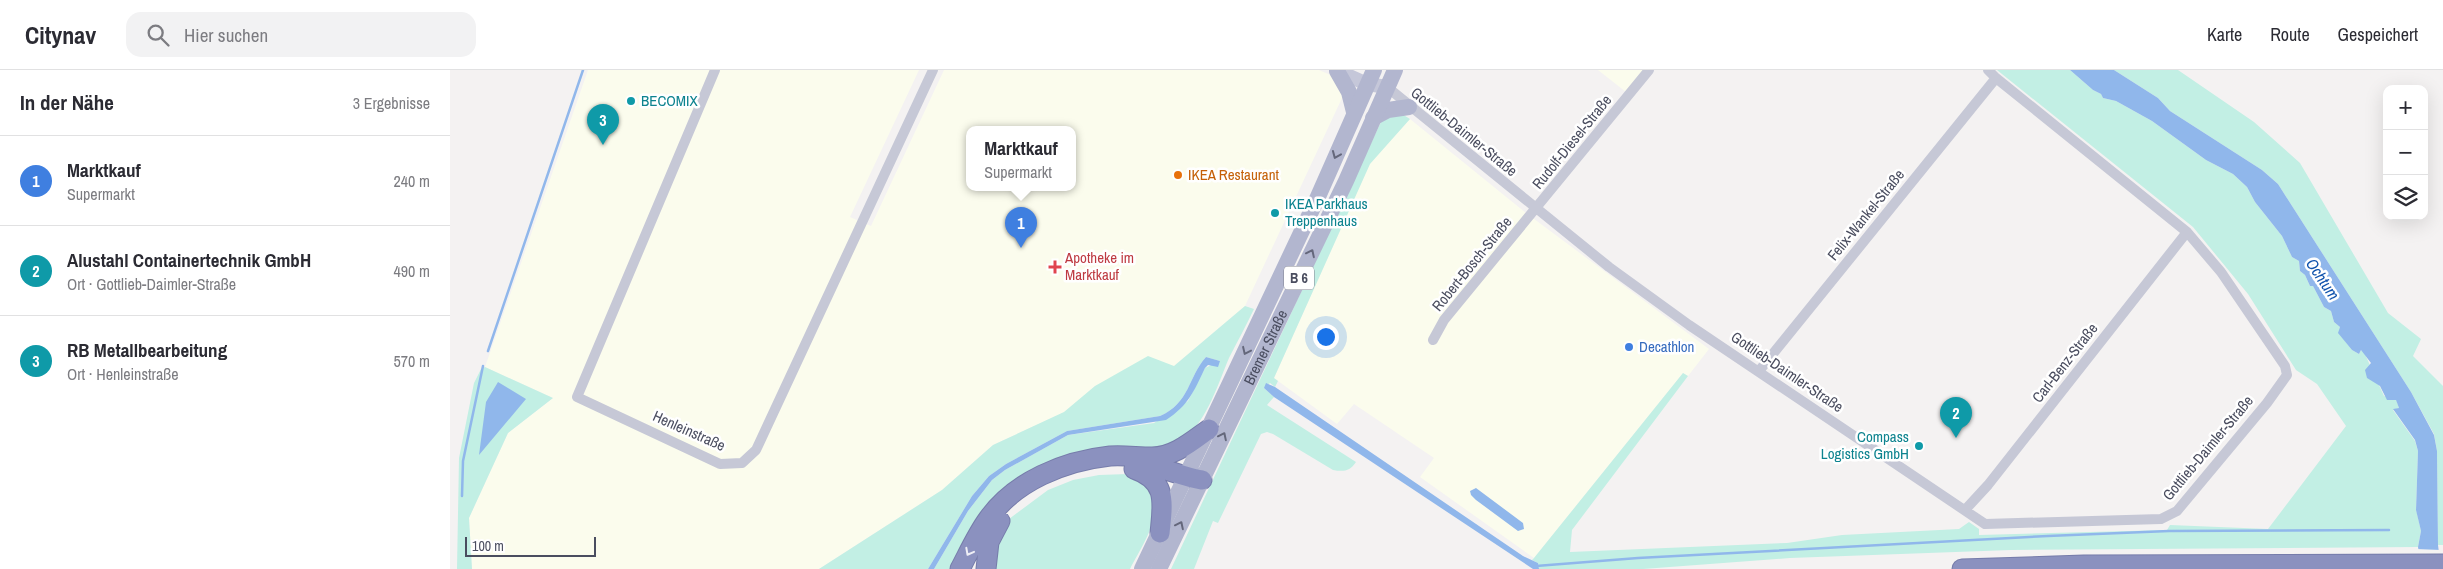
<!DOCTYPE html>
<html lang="de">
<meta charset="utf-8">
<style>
:root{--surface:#fff;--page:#f2f2f3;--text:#2b2b33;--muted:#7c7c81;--line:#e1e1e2;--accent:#1a73e8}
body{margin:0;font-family:"Archivo Narrow",sans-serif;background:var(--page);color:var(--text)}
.controls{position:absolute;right:15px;top:15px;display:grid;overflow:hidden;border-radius:10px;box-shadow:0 5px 20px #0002}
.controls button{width:45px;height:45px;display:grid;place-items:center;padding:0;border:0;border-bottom:1px solid var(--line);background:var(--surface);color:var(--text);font:25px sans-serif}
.scale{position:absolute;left:15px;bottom:12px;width:131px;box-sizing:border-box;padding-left:5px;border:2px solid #4a4d5f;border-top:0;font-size:14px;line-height:18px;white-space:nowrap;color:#4a4d5f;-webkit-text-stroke:4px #fff;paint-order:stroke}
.you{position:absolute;left:875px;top:266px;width:18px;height:18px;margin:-12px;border:4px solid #fff;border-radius:50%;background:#1a73e8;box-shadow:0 0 0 8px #1a73e833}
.badge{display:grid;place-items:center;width:32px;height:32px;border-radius:50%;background:var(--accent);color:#fff;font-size:16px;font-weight:700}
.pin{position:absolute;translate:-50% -41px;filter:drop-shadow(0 1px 2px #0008)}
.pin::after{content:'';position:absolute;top:26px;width:18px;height:15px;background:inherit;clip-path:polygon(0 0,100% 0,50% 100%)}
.popup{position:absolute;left:516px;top:56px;width:110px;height:65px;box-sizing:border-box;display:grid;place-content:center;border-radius:10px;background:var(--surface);filter:drop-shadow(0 1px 4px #0005);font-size:16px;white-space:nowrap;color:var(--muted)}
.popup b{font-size:19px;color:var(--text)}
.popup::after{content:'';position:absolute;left:50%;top:100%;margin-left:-10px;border:10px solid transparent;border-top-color:var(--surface)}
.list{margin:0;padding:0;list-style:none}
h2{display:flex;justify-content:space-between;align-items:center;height:65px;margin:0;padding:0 20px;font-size:21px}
h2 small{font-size:16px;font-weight:400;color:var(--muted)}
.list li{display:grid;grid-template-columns:32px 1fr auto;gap:15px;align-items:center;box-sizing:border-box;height:90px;padding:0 20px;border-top:1px solid var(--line)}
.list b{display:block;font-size:19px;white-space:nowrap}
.list p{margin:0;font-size:16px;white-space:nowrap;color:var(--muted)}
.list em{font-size:16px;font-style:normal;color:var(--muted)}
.icon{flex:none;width:28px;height:28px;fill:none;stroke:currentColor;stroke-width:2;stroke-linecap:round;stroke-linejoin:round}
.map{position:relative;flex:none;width:1993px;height:499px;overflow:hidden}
header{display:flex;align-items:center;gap:30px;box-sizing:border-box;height:70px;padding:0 25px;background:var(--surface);border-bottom:1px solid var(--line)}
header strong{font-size:24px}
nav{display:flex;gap:28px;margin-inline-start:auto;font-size:18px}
.search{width:350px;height:45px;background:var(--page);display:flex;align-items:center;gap:12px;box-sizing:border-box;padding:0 18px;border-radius:15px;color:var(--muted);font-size:19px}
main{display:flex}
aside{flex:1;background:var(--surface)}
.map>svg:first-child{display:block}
.commercial{fill:#fbfced;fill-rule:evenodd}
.green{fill:#c2efe4}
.water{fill:#90b7eb}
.pier{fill:#f4f2f2}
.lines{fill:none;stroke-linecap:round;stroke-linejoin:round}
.stream{stroke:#90b7eb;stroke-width:2.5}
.motorway-casing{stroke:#767caa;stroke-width:21}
.minor{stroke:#c6c8d6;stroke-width:10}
.secondary{stroke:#c5c7d9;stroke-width:14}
.primary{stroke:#b2b6cf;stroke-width:16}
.motorway{stroke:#8b91bf;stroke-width:19}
.oneway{stroke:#64677b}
.oneway2{stroke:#eeeef5}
.culture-dot{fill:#0f9aa8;stroke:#fff;stroke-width:2}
.food-dot{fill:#e8710a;stroke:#fff;stroke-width:2}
.health-dot{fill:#e0444e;stroke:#fff;stroke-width:2}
.shop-dot{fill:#3f7fe0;stroke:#fff;stroke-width:2}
.labels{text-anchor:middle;stroke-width:5;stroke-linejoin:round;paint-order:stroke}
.shield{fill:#fff;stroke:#80828f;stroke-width:1}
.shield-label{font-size:14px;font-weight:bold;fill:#4a4d5f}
.culture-label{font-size:15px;fill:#0d838f;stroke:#fff;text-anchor:start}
.street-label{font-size:15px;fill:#4a4d5f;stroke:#fff}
.food-label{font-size:15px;fill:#c56008;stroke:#fff;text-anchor:start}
.health-label{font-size:15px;fill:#be3a42;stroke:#fff;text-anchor:start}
.shop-label{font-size:15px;fill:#366cbe;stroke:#fff;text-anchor:start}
.water-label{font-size:16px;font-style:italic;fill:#0f52ac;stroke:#fff}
</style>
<header>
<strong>Citynav</strong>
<div class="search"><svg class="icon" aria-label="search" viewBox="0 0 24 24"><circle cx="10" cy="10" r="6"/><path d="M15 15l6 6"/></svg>Hier suchen</div>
<nav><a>Karte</a><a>Route</a><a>Gespeichert</a></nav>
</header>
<main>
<aside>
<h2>In der Nähe<small>3 Ergebnisse</small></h2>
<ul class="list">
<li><span class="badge" style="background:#3f7fe0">1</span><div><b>Marktkauf</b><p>Supermarkt</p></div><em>240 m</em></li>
<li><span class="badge" style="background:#0f9aa8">2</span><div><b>Alustahl Containertechnik GmbH</b><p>Ort · Gottlieb-Daimler-Straße</p></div><em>490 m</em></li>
<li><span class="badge" style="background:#0f9aa8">3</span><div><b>RB Metallbearbeitung</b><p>Ort · Henleinstraße</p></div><em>570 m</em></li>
</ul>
</aside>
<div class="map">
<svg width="1993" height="499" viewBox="0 0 1993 499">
<rect width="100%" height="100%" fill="#f4f2f2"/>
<path class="commercial" d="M138,0H469L400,147L421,156L494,0H869L883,6L890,16L892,28L795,236L789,241L724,296L645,316L615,342L543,375L492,420L369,499H22L19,448L58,363L103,328L35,297ZM520,59H622V117H520Z
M1148,0H1193L1176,22Z
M960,49L1076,143L1259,279L1238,306L1233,303L1084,488L970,407L984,388L904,334L887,354L824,308L920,93Z"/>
<path class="green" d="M1547,0H1620L1643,20L1651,24L1653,28L1666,31L1702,51L1756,90L1783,104L1797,117L1805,132L1832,166L1842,187L1849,191L1850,201L1855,205L1860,216H1863L1874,237L1881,241L1884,252L1890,257L1889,263L1902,280L1909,284L1911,280L1914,282L1934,326L1946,329L1949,338L1943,340L1965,371L1968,381L1966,439L1971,461L1968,477L1561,480L1340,488L1193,499H1089L1088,493L1082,490L1084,488L1233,303L1238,306L1122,460L1120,482L1337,473L1392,465L1509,459L1519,452L1529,459V465L1717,460L1720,455L1818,459L1896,356L1867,314L1846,300L1798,224L1743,157Z
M1664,0H1728L1804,52L1850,93L1938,243L1971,269L1963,286L1993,316V475H1988L1987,381L1984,364L1961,322L1828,114L1812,100L1720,41L1708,28Z
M952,44L960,49L920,94L824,308L828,311L825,317L820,313L814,318L824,327L817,335L906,392C900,401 894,402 883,400L823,364L817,362L811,364L768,453L763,451L744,499H721L930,54L933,49Z
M795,236L804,239C796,256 787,272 779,288C766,319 756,354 728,374L577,407L501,499H484L518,441L542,410L555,400L618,365L704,353L738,331L755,298L770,291L756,287C738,307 740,333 710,346L617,361L556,394L539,406L522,426L478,499H369L492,420L543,375L614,342L645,316L698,286L724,296Z
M35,297L103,328L58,363L19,448L22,499H7L9,388L24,313L31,299Z
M678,404C685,407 697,412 701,418C716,442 691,477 680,499H544L541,486L559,449L598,420L623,410L649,405Z"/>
<path class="water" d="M1620,0H1664L1708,28L1720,41L1812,100L1828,114L1961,322L1984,365L1987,381L1988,475L1991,499H1972L1968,477L1971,461L1966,440L1968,381L1965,370L1943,339L1949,338L1946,330H1937L1930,316L1917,308L1915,300L1921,293L1911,280L1909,284L1902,280L1888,263L1890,257L1884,252L1881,241L1874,237L1863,216H1860L1855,205L1850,201L1849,191L1842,187L1832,166L1805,132L1797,117L1783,104L1756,90L1702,51L1666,31L1653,28L1651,24L1643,20Z
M756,287L770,291L768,297L758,295L755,298C744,321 739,335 716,350L618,365L555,400L542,410L518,441L484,499H478L522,426L539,406L556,394L617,361L710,346C740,333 738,307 756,287Z
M48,312L76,329L29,385L36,332Z
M816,313L825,317L1073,486L1088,493L1089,499H1083L824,327L814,318Z
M1026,418L1073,453L1074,459L1068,461L1026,430L1021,425L1020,421Z"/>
<path class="pier" d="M1966,479L1991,480L1993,495L1969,499Z"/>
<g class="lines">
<path class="stream" d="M38,281L133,0
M12,426L13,391L33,296
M1086,496L1188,488L1598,466L1719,461L1939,460"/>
<defs>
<path id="motorway" d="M686,394C708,394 730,407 752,410
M684,399C718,411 713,433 710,463
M510,499C519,482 527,464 538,449C565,411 614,391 660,386C674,385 688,387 702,387C724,387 742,371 759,359
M536,499L539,472L550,451
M1512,499L1634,495L1993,494"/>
</defs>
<use href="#motorway" class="motorway-casing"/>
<path class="minor" d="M265,0L127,327L270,394L292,393L306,380L483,0
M937,17L1159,197L1239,255L1535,454L1711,449L1727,441L1817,333L1837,305L1835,296L1771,202L1737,162L1546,8
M983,270L994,250L1199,0
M1309,301L1546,8L1538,0
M1515,440L1538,415L1737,162"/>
<path class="secondary" d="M886,0L917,14L937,17"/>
<g class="primary">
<path d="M887,1L899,22L904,42"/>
<path d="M923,48L938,40L959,37"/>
<path d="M692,499L867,129L924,0"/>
<path id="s1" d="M709,499L896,111L945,0"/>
</g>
<use href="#motorway" class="motorway"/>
</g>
<defs><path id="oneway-chevron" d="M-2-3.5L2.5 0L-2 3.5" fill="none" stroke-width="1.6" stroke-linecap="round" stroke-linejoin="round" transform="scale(1.25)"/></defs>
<g class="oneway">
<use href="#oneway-chevron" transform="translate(886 85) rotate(113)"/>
<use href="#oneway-chevron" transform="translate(861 183) rotate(-64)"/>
<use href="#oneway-chevron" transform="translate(796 281) rotate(115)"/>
<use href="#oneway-chevron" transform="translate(773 366) rotate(-64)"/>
<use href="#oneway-chevron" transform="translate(730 455) rotate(-64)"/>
</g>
<use class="oneway2" href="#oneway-chevron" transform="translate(519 482) rotate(118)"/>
<g class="culture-dot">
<circle cx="181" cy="31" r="5"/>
<circle cx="825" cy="143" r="5"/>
<circle cx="1469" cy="376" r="5"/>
</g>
<circle class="food-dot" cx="728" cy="105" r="5"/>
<path class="health-dot" d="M602.5 189.5h5v5h5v5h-5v5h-5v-5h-5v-5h5z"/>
<circle class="shop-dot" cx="1179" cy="277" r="5"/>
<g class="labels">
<rect class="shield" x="834" y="196.5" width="30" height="23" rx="4"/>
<g class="shield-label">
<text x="849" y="213">B 6</text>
</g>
<g class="culture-label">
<text x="191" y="36">BECOMIX</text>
<text x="835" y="139">IKEA Parkhaus<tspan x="835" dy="17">Treppenhaus</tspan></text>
<text x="1459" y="372" text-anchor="end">Compass<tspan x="1459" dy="17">Logistics GmbH</tspan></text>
</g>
<g class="street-label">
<text transform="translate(1014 62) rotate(39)" y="5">Gottlieb-Daimler-Straße</text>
<text transform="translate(1122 72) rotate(-51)" y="5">Rudolf-Diesel-Straße</text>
<text transform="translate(1416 145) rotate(-51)" y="5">Felix-Wankel-Straße</text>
<text transform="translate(1022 194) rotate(-51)" y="5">Robert-Bosch-Straße</text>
<text dy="5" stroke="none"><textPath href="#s1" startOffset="246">Bremer Straße</textPath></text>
<text transform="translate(1615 293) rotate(-52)" y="5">Carl-Benz-Straße</text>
<text transform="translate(1337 302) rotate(34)" y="5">Gottlieb-Daimler-Straße</text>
<text transform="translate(239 361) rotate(24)" y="5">Henleinstraße</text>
<text transform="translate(1758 378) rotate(-50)" y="5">Gottlieb-Daimler-Straße</text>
</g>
<g class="food-label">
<text x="738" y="110">IKEA Restaurant</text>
</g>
<g class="health-label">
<text x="615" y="193">Apotheke im<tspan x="615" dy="17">Marktkauf</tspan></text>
</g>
<g class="shop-label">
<text x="1189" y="282">Decathlon</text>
</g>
<g class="water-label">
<text transform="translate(1873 209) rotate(56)" y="6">Ochtum</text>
</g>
</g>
</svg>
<div class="controls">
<button>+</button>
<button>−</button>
<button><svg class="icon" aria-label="layers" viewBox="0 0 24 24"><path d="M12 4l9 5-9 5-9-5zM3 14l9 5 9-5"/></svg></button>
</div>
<div class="scale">100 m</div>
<div class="you"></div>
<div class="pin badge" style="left:571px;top:178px;background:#3f7fe0">1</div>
<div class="popup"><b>Marktkauf</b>Supermarkt</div>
<div class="pin badge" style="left:1506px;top:368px;background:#0f9aa8">2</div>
<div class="pin badge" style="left:153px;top:75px;background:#0f9aa8">3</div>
</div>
</main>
